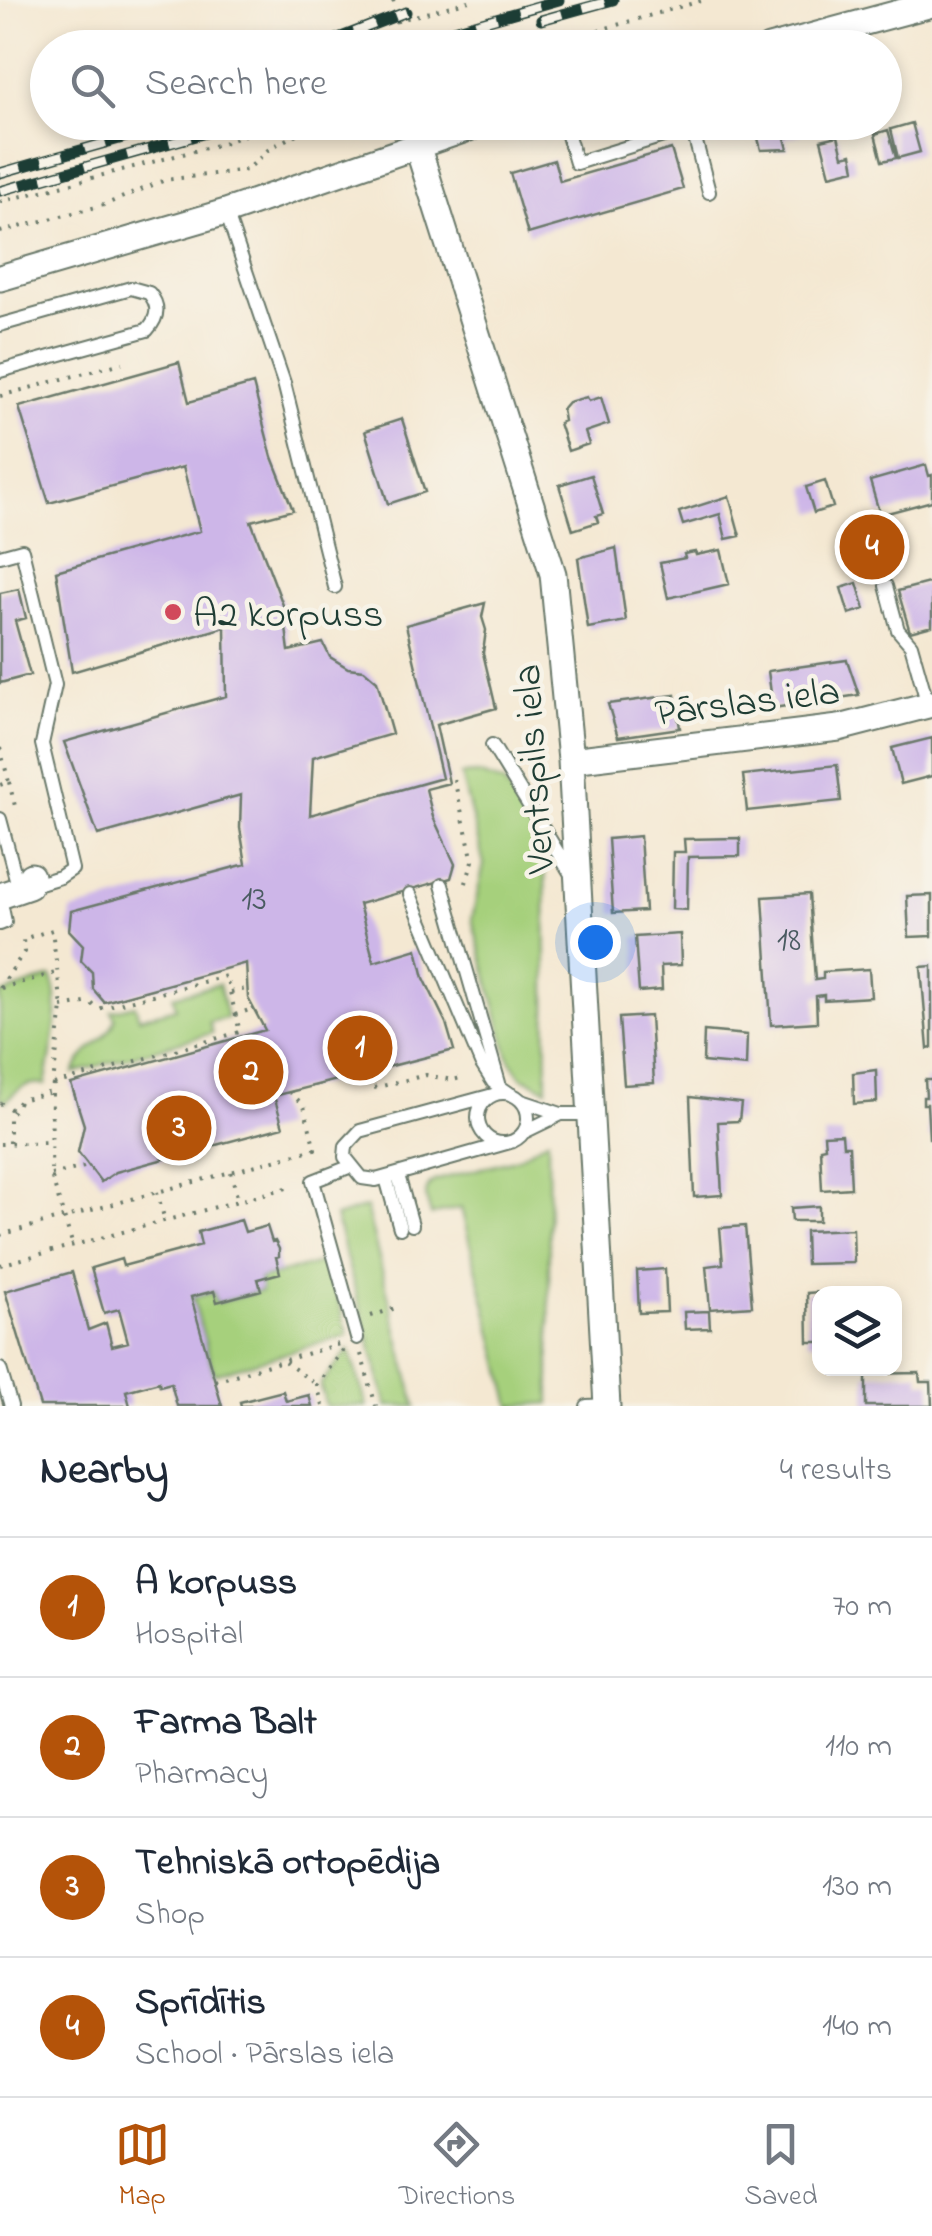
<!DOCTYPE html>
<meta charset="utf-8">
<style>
:root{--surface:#fff;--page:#f2f2f3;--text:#1f2937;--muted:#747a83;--line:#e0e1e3;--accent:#b45309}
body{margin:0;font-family:"Indie Flower",sans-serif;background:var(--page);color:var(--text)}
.controls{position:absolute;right:30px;bottom:30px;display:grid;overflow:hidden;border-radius:20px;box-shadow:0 5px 15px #0003}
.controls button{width:90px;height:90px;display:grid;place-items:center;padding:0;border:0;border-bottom:2px solid var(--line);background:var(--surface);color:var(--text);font:50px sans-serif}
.you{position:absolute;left:595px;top:942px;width:35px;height:35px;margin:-25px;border:8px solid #fff;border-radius:50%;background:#1a73e8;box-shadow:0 0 0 15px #1a73e833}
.badge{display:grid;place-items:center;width:65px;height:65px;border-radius:50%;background:var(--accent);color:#fff;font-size:32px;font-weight:700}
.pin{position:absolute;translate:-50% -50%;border:5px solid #fff;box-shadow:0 2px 10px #0006}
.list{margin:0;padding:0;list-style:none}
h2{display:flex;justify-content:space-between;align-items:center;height:130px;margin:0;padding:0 40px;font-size:42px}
h2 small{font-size:32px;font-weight:400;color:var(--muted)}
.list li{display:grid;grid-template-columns:65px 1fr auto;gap:30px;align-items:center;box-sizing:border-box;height:140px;padding:0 40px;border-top:2px solid var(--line)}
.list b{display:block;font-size:38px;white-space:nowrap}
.list p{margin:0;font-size:32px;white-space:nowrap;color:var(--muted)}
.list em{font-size:32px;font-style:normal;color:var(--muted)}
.icon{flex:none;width:55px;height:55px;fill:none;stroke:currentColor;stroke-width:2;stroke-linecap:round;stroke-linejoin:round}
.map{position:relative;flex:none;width:932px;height:1406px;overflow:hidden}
.search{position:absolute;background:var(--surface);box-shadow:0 5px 15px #0003;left:30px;right:30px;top:30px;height:110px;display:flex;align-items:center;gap:25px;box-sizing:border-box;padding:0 35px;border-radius:55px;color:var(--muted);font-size:38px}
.sheet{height:690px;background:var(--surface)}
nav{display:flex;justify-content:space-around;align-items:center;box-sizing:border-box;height:140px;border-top:2px solid var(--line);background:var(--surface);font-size:28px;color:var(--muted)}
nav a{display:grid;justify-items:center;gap:5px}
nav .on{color:var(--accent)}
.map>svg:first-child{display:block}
.green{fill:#a6d07b;stroke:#628658;stroke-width:2.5}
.building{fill:#cdb6e8}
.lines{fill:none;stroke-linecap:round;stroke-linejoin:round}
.lane-casing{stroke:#6a796b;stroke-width:16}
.street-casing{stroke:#6a796b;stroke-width:29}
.path{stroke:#6a796b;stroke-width:4;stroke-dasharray:2.5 8;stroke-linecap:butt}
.lane{stroke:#fff;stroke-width:12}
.street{stroke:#fff;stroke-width:25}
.rail-casing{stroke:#1f3d34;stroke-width:11}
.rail{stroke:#f7f3e8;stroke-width:8;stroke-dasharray:22;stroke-linecap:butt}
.poi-dot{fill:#d1495b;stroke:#f7f3e8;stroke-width:4}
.labels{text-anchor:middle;stroke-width:9;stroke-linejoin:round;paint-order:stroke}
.number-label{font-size:35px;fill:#4a5b61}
.poi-label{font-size:40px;fill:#1f3d34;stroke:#f7f3e8;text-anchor:start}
.street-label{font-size:40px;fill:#1f3d34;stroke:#f7f3e8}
</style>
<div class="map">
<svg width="932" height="1406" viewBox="0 0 932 1406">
<rect width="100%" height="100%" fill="#f7f3e8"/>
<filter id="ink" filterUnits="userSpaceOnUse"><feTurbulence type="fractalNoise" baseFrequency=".01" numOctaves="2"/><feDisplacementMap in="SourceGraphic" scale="20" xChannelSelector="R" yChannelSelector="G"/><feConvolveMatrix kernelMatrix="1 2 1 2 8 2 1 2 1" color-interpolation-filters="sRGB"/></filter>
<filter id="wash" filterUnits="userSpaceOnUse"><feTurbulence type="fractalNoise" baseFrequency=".0048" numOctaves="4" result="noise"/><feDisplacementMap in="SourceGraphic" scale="40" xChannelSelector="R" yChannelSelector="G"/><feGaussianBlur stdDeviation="2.25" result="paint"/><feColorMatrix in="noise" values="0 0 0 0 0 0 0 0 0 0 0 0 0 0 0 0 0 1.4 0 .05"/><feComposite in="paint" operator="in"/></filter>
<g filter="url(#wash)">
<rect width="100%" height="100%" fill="#f4e8d2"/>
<path class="green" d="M478,774L503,783L518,803L545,857L547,1089L522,1077L509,1058L472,919L484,864L461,775Z
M51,977C64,1000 50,1058 45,1085C28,1080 16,1090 6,1101L0,1097V995Z
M219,984L227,1018L209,1022L212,1033L74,1073C83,1047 112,1038 115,1018L111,1011L135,1005L139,1018L176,1008L173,996Z
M548,1139L550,1403L511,1406L461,1208L431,1215C427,1201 421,1190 434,1181L518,1158Z
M366,1207L416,1406H387L335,1217Z
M327,1261L348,1335L214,1374L193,1298L213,1292L216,1303L261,1291L259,1279Z
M349,1349L367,1406H326L320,1385Z"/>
<g id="blocks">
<path class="building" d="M754,122H799L802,134L785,138L788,149L761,150Z
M912,123L920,152L898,158L891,129Z
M888,130L896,158L882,161L875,134Z
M838,136L843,156L852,154L855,169L830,175L821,140Z
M671,149L683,189L528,234L510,173L554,160L560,181Z
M179,362L189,402L253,384L272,457L293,510L251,521L283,605L289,651L323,643L330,657L348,668L364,670L377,681L392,734L313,757L310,815L442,778L406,625L485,603L482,617L486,630L483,653L496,708L436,725L449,783L426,789L433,817L455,864L451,878L359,904L374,962L417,949L424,978L446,1023L454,1050L274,1096L283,1127L116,1172L101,1182L78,1152L84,1125L71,1084L265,1030L248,998L246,963L104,1002L93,989L92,972L81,961L83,945L69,930L71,911L246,864L240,828L241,795L98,835L64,742L226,696L225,627L72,672L56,571L200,531L183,467L49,503L19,407Z
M587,397L589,401L601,397L609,424L585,432L589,444L568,451L559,423L564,421L562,409L568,402Z
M402,419L425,492L388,504L365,431Z
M926,465L929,476L932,475V501L880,515L870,481Z
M591,475L603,514L596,516L598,522L573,530L559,485Z
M825,481L833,507L814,513L806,487Z
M729,496L740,536L726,539L720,514L683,525L679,512Z
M616,548L626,621L588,628L578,558Z
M721,550L729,584L668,598L660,563L685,558L684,554L695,552L696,555Z
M932,582V626L910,632L898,591Z
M857,583L865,609L849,614L841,588Z
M19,589L26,618L15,621L30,675L0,683V593Z
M847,660L859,695L773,708L768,671Z
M675,695L680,728L618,737L608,704Z
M932,738V776L901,784L892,748Z
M837,765L841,801L747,811L743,775Z
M640,836L645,911L613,913L608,839Z
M740,838V856L688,857L687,910L672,909L673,852H685L684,839Z
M809,894L815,980L823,979V972L869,969L871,997L824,1000V995L816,996L817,1022L771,1025L763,897Z
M932,895V936L909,937L907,896Z
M680,934L681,965L661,966L662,990L639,992L635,937Z
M932,966V1048L928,1049L921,967Z
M650,1016L654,1083L624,1085L619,1018Z
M704,1031L747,1035L746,1066L703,1062Z
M876,1070L877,1102L854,1104L853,1073Z
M925,1080H932V1138H929L927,1104H923V1097H926Z
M690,1097L741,1103L739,1121L718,1122L722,1195L694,1197Z
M842,1134L843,1146H849L851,1188L822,1190L820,1148L825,1147L824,1135Z
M819,1206V1221H792L791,1208Z
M241,1220L245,1232L267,1226L272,1242L275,1241L279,1249V1256L276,1257L280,1273L258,1279L261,1290L217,1302L214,1291L191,1297L222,1406H177L171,1383L160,1386L159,1382L126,1391L130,1406H40L5,1291L72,1272L88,1330L106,1323L112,1346L128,1342L119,1309L104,1313L91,1268L121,1259L123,1266L201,1245L198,1232Z
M745,1226L752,1306L710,1309L706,1266L723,1264L720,1228Z
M853,1229L854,1263L806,1264L805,1231Z
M665,1269L667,1312L639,1313L637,1271Z
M820,1292V1342H808L807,1293Z
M709,1311L710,1328L685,1329L684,1312Z
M919,1373L920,1382H931L932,1406H866V1374Z
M283,1391L286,1401L309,1395L312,1406H241L240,1402Z"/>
</g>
</g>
<g filter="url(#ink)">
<use href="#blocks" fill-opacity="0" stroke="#6a796b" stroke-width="2.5"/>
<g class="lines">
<defs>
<path id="lane" d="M564,122L576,163L692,127L691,122
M692,127L709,192
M226,212L284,383L335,587
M0,325L131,288L149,293C160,306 158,318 147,330L0,371
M0,556L22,550L55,685L42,744L72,869L60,877L30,886
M886,586L898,630L911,645L928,705
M492,745L571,874
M0,819L19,890
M442,885L499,1083
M410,894L481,1063L493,1082L509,1093
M0,898L5,922L0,924
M478 1118a25 25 0 1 1 50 0a25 25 0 1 1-50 0Z
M493,1095L360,1131L346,1146L345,1157L362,1178L376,1180L510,1142
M522,1101L561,1114H590
M524,1132L561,1114
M349,1167L313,1181L357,1338
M398,1175L412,1225
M386,1178L400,1228
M0,1369L11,1406
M587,1406L607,1405"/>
<path id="street" d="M769,48L932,4
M418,148L553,574L571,760L607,1406
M0,278L226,212L486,122
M571,760L839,728L932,704
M0,896L29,886L31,876"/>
</defs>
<use href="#lane" class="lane-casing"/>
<use href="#street" class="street-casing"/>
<path class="path" d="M393,0L402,48
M396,21L473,0
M537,48L704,0
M0,202L221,144L278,122
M0,232L104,205L165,180L247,170L269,149L318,122
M0,396L122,363
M0,748L9,782L0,785
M454,779L473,861L464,889
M9,782L15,806
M0,988L24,952L23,939L52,930L62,1007L52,1092L51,1175L73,1246
M1,988L59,972
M231,992L246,989
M235,1015L252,1009
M54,1084L240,1032L226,976L98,1009L90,1002L62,1007
M374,1088L426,1075L452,1080L466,1077
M0,1103L12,1110
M9,1143V1117L20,1100L52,1092
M0,1144L50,1142
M231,1172L238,1201
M51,1175L88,1166
M157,1192L165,1221
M0,1235L315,1149L304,1106L290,1092
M0,1265L294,1186
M371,1316L399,1307
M361,1354L376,1406
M285,1362L317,1385
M215,1381L339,1344
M323,1406L317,1385L344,1349"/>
<use href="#lane" class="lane"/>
<use href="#street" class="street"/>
<defs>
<path id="rail" d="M541,20L613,0
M313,48L406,12
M391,48L559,0
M0,173L179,122
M0,191L213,131"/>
</defs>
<use href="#rail" class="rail-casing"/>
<use href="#rail" class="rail"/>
</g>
</g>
<circle class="poi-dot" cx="173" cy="612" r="10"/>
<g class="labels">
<g class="number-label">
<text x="254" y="909">13</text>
<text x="789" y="950">18</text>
</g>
<g class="poi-label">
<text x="193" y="626">A2 korpuss</text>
</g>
<g class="street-label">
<text transform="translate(747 700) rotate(-7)" y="14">Pārslas iela</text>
<text transform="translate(532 769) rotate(-94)" y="14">Ventspils iela</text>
</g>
</g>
</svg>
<div class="controls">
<button><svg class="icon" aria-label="layers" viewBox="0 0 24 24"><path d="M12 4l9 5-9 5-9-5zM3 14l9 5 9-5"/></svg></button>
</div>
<div class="you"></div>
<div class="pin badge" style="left:360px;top:1048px">1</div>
<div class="pin badge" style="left:251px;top:1072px">2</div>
<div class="pin badge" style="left:179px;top:1128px">3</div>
<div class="pin badge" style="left:872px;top:547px">4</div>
<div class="search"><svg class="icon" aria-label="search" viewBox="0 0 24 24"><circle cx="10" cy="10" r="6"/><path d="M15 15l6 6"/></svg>Search here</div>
</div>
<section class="sheet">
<h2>Nearby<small>4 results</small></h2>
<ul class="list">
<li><span class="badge">1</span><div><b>A korpuss</b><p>Hospital</p></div><em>70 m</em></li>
<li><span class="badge">2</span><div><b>Farma Balt</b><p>Pharmacy</p></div><em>110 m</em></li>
<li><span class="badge">3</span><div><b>Tehniskā ortopēdija</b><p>Shop</p></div><em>130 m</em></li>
<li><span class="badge">4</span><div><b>Sprīdītis</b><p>School · Pārslas iela</p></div><em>140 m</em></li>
</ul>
</section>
<nav>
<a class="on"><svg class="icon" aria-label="map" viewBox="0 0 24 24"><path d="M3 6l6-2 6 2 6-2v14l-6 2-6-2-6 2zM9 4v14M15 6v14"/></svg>Map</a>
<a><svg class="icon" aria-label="directions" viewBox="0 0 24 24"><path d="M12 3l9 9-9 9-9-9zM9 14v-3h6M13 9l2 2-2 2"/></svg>Directions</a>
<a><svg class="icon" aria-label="saved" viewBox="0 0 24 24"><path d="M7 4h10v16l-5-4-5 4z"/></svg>Saved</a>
</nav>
